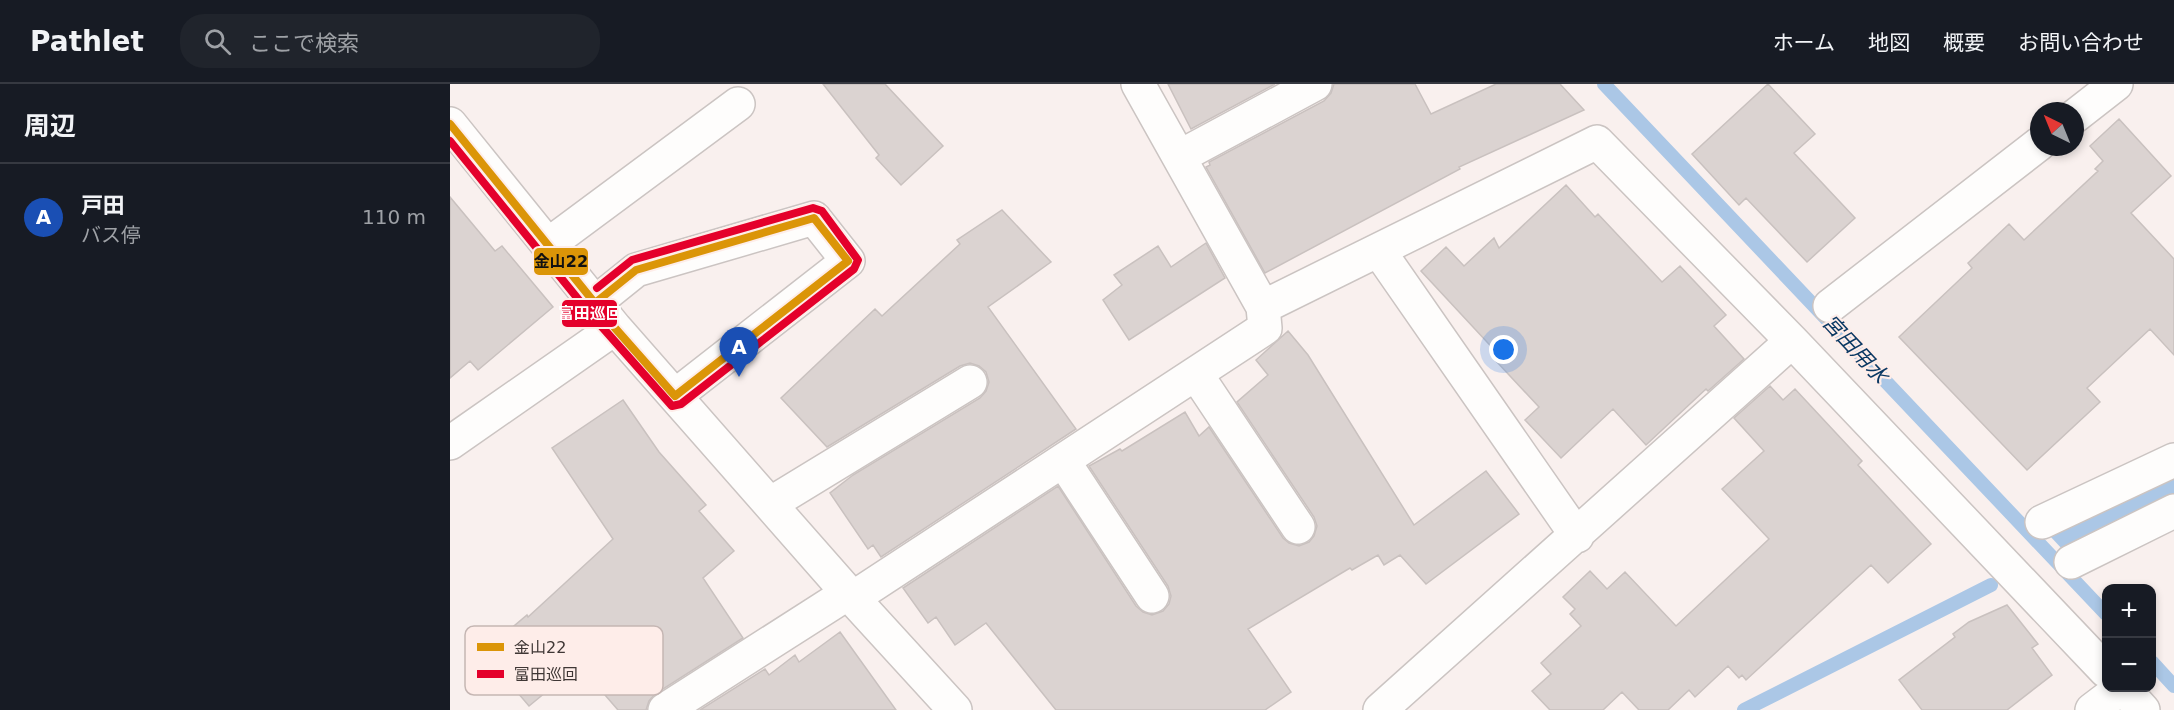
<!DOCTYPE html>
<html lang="ja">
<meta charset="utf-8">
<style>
:root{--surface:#171b24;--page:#20242c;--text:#f1f3f6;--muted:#9ea1a6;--line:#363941;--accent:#807876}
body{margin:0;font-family:"DejaVu Sans","Noto Sans JP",sans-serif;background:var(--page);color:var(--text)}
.controls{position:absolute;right:18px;bottom:18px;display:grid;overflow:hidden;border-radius:12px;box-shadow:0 3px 9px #0003}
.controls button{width:54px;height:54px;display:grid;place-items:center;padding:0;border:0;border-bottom:2px solid var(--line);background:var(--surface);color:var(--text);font:30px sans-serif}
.compass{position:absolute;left:1580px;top:18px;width:54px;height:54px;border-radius:50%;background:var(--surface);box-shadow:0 3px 9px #0003;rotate:317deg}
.you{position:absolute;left:1054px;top:266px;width:21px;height:21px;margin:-15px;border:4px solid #fff;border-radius:50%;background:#1a73e8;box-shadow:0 0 0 9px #1a73e833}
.badge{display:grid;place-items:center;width:39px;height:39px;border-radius:50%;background:var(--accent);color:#fff;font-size:20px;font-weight:700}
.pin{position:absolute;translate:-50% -50px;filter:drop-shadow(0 2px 3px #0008)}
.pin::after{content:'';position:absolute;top:32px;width:21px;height:18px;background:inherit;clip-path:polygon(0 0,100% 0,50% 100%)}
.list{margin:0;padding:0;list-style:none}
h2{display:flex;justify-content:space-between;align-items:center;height:78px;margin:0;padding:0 24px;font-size:26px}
h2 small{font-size:20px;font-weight:400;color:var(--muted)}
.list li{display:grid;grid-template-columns:39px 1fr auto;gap:18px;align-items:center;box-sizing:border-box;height:108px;padding:0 24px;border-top:2px solid var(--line)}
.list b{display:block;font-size:22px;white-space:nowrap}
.list p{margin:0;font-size:20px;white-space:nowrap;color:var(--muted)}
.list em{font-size:20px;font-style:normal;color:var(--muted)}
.icon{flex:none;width:33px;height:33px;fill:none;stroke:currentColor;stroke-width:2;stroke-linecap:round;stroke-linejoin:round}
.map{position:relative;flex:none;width:1724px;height:626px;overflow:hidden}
header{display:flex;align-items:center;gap:36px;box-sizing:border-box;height:84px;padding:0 30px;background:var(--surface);border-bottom:2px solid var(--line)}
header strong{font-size:28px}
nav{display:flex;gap:33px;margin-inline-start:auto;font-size:21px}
.search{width:420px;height:54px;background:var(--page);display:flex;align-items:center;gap:15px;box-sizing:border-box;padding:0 21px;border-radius:24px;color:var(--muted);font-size:22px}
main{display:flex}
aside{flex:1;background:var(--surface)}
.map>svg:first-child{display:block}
.water{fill:#abc7e6}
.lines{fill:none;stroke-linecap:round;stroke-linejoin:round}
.stream{stroke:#abc7e6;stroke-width:14}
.building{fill:#dbd3d1;stroke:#c9c1bf;stroke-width:1.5}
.minor-casing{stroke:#cbc4c2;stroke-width:36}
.minor{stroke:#fefdfc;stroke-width:33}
.bus-1-casing{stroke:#feede9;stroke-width:12}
.bus-2-casing{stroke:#feede9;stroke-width:12}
.bus-1{stroke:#db9508;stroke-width:8}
.bus-2{stroke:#e4002b;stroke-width:8}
.labels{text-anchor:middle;stroke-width:4.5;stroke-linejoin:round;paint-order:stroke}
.water-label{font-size:21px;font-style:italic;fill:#0a3863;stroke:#feede9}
.key{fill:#feede9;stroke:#c5b6b3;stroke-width:1.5}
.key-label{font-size:16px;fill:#3f3735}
.line-badge{stroke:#feede9;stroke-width:2}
.badge-label{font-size:16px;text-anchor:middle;font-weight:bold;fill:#fff}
.pale-badge-label{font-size:16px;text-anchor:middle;font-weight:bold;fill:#111}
</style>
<header>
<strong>Pathlet</strong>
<div class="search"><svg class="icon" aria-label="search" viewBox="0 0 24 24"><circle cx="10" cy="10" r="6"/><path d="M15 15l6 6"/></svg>ここで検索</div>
<nav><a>ホーム</a><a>地図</a><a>概要</a><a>お問い合わせ</a></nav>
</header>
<main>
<aside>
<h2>周辺<small></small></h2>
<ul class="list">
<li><span class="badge" style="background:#1a4fb4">A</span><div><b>戸田</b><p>バス停</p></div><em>110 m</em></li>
</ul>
</aside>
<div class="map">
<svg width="1724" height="626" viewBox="0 0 1724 626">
<rect width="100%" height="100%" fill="#f9f0ee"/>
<path class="water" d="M1724,392V414L1614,467L1599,451Z"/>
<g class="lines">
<path class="stream" d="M1154,0L1656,530
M1702,578L1724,602
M1294,626L1541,501"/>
</g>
<path class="building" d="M373,0H435L493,62L451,101L426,74L429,71Z
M718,0H825L741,45Z
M884,0H965L981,30L1046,0H1110L1134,26L1009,83L1010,85L815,189L756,83L760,81L759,78L874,17L881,9Z
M1318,0L1365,50L1344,69L1405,134L1357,178L1296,114L1289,121L1242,70Z
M1669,35L1721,92L1681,129L1724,175V271L1700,245L1637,304L1650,318L1577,386L1449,253L1522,184L1518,179L1559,140L1574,156L1648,87L1645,85L1653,77L1640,62Z
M1116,101L1145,133L1148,130L1212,198L1230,182L1276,231L1264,242L1294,275L1258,307L1256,305L1196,361L1163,325L1111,374L1075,336L1089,323L1046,277L1050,272L971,187L996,163L1014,182L1044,154L1049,164Z
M0,113L45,167L52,162L103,223L28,286L20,277L0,294Z
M552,126L601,178L538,223L626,345L431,473L423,461L418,465L380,409L403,391L530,314L536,307L539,298L536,288L529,282L520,279L510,282L377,363L331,314L425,225L432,232L510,160L507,156Z
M756,159L775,194L679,256L653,216L672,201L664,191L708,162L721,183Z
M838,247L858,271L964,441L1036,387L1069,430L976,500L950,471L934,481L928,471L902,486L900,484L798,545L841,608L815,626H606L536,539L505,561L486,533L478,539L453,504L608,402L686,522L693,528L702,531L713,527L719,520L721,512L718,502L639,382L670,365L672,367L735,328L749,352L759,343L833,454L839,459L849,462L859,458L864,452L867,442L864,433L787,318L818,291L806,276Z
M1320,302L1333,316L1345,305L1412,377L1408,381L1481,460L1438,499L1421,481L1296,596L1292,591L1289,594L1278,582L1245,613L1239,606L1218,626H1189L1172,608L1153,626H1100L1082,607L1101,590L1091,579L1131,542L1120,530L1125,525L1113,513L1140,487L1157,505L1175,488L1226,542L1319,455L1272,405L1314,367L1284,334Z
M173,316L209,368L256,421L249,427L284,467L253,494L293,554L205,610L199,617L196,626H168L129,581L79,622L33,568L77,531L78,533L163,455L102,364Z
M1557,521L1588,560L1582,564L1602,591L1557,626H1472L1449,596L1505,553L1503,550L1519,538Z
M390,548L446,626H250L315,585L319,591L345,571L349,578Z"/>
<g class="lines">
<defs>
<path id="minor" d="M1625,32L1666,0
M0,40L165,244L398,509L505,626
M729,73L865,0
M98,161L288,20
M929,167L1127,452
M145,219L186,186L364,134L398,177L225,312
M1380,222L1589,60
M813,223L1147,58L1342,257L1656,587
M746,290L848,443
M0,359L165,244
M614,378L702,512
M320,420L520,298
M1592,438L1724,376
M1621,478L1724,427
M403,514L815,244L813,223L688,0
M1673,604L1693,626
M215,626L398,509
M930,626L1342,257
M1642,626L1671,604"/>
</defs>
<use href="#minor" class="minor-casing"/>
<use href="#minor" class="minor"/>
<defs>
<path id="bus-1" d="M0,40L165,244L225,312
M145,219L186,186L364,134L398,177
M225,312L398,177"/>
<path id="bus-2" d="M0,57L137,226L222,322L231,320L404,185L408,176L372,127L363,124L182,176L147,204"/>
</defs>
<use href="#bus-1" class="bus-1-casing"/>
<use href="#bus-2" class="bus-2-casing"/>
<use href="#bus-1" class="bus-1"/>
<use href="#bus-2" class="bus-2"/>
</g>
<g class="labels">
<g class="water-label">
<text transform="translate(1405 265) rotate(47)" y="7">宮田用水</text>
</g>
</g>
<rect x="15" y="542" width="198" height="69" rx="9" class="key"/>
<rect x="27" y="559" width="27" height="8" fill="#db9508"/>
<rect x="27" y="586" width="27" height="8" fill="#e4002b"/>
<g class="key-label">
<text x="64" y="569">金山22</text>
<text x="64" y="596">富田巡回</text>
</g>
<g class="line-badge">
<rect x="83" y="163" width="56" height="29" rx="6" fill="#db9508"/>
<rect x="111" y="215" width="57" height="29" rx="6" fill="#e4002b"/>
</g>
<g class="badge-label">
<text x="140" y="235">富田巡回</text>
</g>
<g class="pale-badge-label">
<text x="111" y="183">金山22</text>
</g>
</svg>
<div class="controls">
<button>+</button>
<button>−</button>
</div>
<svg class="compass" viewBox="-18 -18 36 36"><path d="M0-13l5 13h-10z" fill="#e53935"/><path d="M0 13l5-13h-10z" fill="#9ea1a6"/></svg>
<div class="you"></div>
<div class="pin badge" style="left:289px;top:293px;background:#1a4fb4">A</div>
</div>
</main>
